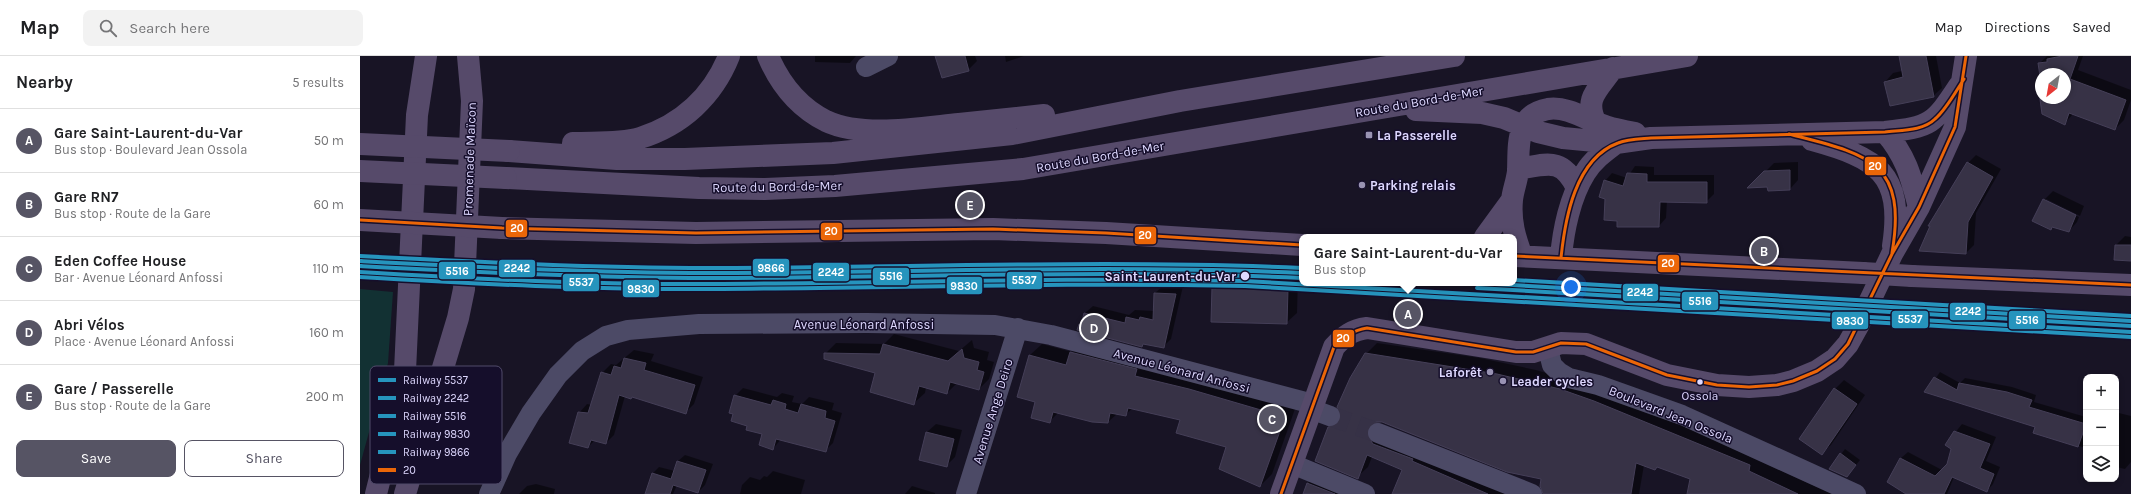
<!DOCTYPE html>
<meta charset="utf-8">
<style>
:root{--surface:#fff;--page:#f2f2f2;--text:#202124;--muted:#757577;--line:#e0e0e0;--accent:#565464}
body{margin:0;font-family:Karla,sans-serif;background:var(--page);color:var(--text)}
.controls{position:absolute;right:12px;bottom:12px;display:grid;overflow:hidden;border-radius:8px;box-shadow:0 2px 6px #0003}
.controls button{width:36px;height:36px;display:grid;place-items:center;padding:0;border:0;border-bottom:1px solid var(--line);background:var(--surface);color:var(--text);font:20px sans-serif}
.compass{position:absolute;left:1675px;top:12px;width:36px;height:36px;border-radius:50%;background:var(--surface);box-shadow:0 2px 6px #0003;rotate:211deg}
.you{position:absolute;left:1211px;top:231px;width:14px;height:14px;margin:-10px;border:3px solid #fff;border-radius:50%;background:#1a73e8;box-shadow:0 0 0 6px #1a73e833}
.badge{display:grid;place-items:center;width:26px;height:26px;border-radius:50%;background:var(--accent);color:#fff;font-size:13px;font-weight:700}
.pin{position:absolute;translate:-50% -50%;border:2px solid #fff;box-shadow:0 1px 4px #0006}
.popup{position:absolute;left:939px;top:178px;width:218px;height:52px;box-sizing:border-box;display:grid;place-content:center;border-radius:8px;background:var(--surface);filter:drop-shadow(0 1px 3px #0005);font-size:13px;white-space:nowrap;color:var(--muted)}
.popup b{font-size:15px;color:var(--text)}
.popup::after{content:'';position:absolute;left:50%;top:100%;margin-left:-8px;border:8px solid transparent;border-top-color:var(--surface)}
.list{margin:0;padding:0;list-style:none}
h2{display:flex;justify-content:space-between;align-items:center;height:52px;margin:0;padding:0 16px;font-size:17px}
h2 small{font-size:13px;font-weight:400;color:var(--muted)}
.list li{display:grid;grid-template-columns:26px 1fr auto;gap:12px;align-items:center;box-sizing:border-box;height:64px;padding:0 16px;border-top:1px solid var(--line)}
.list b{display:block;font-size:15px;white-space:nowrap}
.list p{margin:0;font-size:13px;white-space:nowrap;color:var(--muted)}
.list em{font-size:13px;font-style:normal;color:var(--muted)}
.actions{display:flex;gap:8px;padding:12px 16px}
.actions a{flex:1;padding:9px 0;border:1px solid var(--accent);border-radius:8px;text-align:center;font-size:14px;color:var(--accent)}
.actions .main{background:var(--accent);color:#fff}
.icon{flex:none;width:22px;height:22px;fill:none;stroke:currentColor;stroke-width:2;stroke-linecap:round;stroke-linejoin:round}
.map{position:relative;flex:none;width:1771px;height:438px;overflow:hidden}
header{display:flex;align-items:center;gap:24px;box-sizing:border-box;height:56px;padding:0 20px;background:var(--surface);border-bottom:1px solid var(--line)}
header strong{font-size:19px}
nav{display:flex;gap:22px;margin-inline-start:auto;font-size:14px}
.search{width:280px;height:36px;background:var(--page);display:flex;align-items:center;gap:10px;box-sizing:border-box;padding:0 14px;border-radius:8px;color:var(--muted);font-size:15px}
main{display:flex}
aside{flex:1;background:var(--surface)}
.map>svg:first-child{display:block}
.grass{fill:#123133}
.shadow{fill:#0007}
.building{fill:#373246;stroke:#453f58}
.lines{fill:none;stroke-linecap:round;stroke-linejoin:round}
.minor-tunnel{stroke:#363146;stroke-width:20;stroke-dasharray:20 10;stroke-linecap:butt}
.minor{stroke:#4c4a66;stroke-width:20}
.major{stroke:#564a6a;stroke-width:22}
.major-bridge{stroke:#564a6a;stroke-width:22}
.bus-1-casing{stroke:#150e2b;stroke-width:6}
.bus-1{stroke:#eb6608;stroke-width:3}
.rail-1-casing{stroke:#150e2b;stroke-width:7}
.rail-2-casing{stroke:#150e2b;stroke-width:7}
.rail-3-casing{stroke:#150e2b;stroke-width:7}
.rail-4-casing{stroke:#150e2b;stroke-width:7}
.rail-5-casing{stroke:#150e2b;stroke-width:7}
.rail-1{stroke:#2694bd;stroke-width:4}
.rail-2{stroke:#2694bd;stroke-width:4}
.rail-3{stroke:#2694bd;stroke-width:4}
.rail-4{stroke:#2694bd;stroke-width:4}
.rail-5{stroke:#2694bd;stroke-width:4}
.poi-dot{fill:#9993b3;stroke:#150e2b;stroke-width:1.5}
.stop-dot{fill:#ded8ff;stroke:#150e2b;stroke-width:1.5}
.labels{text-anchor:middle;stroke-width:3;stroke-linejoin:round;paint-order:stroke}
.bus-label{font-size:12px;fill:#ded8ff;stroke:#150e2b}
.street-label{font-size:13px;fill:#ded8ff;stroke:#150e2b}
.poi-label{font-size:13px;font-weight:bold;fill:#ded8ff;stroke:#150e2b;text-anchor:start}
.stop-label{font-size:13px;font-weight:bold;fill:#ded8ff;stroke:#150e2b;text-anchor:end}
.key{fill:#150e2b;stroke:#514b6b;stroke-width:1}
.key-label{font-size:11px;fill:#ded8ff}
.line-badge{stroke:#150e2b;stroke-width:1.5}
.badge-label{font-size:11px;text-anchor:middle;font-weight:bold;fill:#fff}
</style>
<header>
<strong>Map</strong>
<div class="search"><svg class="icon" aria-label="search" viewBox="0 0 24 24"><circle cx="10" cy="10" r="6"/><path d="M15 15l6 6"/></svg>Search here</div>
<nav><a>Map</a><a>Directions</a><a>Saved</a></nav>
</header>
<main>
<aside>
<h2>Nearby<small>5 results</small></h2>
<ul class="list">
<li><span class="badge">A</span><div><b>Gare Saint-Laurent-du-Var</b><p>Bus stop · Boulevard Jean Ossola</p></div><em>50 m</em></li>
<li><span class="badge">B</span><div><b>Gare RN7</b><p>Bus stop · Route de la Gare</p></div><em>60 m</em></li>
<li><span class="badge">C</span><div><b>Eden Coffee House</b><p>Bar · Avenue Léonard Anfossi</p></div><em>110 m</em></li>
<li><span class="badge">D</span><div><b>Abri Vélos</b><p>Place · Avenue Léonard Anfossi</p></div><em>160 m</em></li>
<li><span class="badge">E</span><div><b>Gare / Passerelle</b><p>Bus stop · Route de la Gare</p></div><em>200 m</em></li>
</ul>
<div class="actions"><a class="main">Save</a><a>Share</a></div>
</aside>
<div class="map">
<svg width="1771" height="438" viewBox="0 0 1771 438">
<rect width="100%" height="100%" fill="#181425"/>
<path class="grass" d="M0,233L33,236L28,307L0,409Z"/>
<path class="shadow" d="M455,0H496L490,7L455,6Z
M579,0H615L617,5L608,14Z
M645,0H664L646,6Z
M1540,0H1576L1582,32L1573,40L1525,26L1533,17L1542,15Z
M1687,0H1723L1718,14L1771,34V44L1764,64L1755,73L1713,58L1705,67L1683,57L1680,37L1681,36V42H1705V18H1681V20L1679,8Z
M1616,99L1641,113L1616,157L1614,189L1606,197L1560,195L1608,107Z
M1438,106V124L1430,133L1405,116L1414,107Z
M1275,110L1294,111V119H1354V138L1346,146L1307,145L1306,162L1299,170L1258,164L1245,125L1252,117L1267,122Z
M1693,135L1724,150L1720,160L1686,143V146L1719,161L1717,166L1709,175L1694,170L1691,173L1684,144Z
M1765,180L1771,181V204L1756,189Z
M863,221L938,223L937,257L926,267L853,232Z
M803,230H823L811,283L803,291L784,287L782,290L720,269L725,257L733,250L769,259L775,254L794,255L795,237Z
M534,278L599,295L612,284L614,292L629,296L627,304L634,306L629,323L619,333L597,327L587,337L566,331L565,337L554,347L516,317L465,298L476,287L524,288Z
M723,285L936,350L912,418L900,430L868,391L821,363L773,352L765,359L757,358L748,366L699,356L689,366L677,345L659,340L670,299L682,288L712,296Z
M1017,287L1120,302L1176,314L1245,334L1472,438H1328L1332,422L1298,410L1284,409L1279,438H1200L1182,422L1017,365V368L1157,438H1049L1043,414L1012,401L1008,411L997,421L969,372L982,360L1006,298Z
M274,294L294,298L291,305L343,321L334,348L326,356L272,340H265L254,379L246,387L235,384L228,391L219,357L227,348L232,349L242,317L251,308L256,309Z
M1580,316L1600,327L1605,322L1652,331L1676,339L1674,346L1726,361V392L1674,377L1676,370L1566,336Z
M1484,324L1505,339L1471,389L1462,397L1441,382L1475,333Z
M383,332L417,341L422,337L434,340L432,346L442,348L449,341L474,347L472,354L482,357L473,387L465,395L421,383L413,393L403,377L388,369L374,357L375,340Z
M1759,357L1771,360V406L1765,413L1756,411V360Z
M576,368L602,374L595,401L586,410L560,403L567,376Z
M1602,368L1636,381L1626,405L1640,411L1633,428L1627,435L1594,421L1587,438H1548L1528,426L1541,402L1548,396L1582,414L1588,408L1592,392L1586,388Z
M1485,393L1500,404L1487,420L1470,413Z
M325,399L353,408L345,429L338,436L317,429L313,438H292L293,417L299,411L315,415L318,405Z
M413,415L445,424L441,438H380L382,429L390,421L400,424L404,420L407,421Z
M959,417L1002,438H944L948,427Z
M176,428L195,433L194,438H195H159L167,430Z
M552,430L575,437V438H545Z"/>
<path class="building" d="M575,0H605L609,15L582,22Z
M1539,0H1566L1574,41L1530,50L1524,26L1543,21Z
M1702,0H1718L1710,23L1766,44L1755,74L1709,57L1705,69L1682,58L1679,36H1681V42H1705V18H1681V27L1678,7L1687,6V3Z
M1607,106L1633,121L1608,166L1606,198L1559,195L1570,170H1568Z
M1430,114V134L1408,135L1407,131L1387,132L1404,115Z
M1267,117L1287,118V126H1347V147L1300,146L1299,171H1257V165L1244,164L1245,143L1239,141L1244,124L1263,130Z
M1683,143L1716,159L1709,176L1692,171L1691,174L1672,165Z
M1755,189H1771V205L1754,204Z
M852,231L928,233L927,268L851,266Z
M794,237L816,238L804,292L783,288L782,291L717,274L719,268L721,269L724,257L765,267L766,261L779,264L780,261L793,264Z
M523,288L588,305L602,293L604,302L619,306L617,314L624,316L619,334L590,326L587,338L559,330L554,349L510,336L515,317L464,303V297L520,298Z
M710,296L777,313L775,320L829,333L925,361L900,431L859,413L866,391L816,377L820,364L768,352L766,360L750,357L748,367L732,366L693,356L690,367L671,362L675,346L657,341L669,299L706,309Z
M1005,297L1137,318L1200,333L1234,345L1390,409L1389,415L1438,438H1327L1330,423L1297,411L1295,414L1276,407L1271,438H1183L1180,430L1181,423L1147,416L1022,366H1016L1011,368L1007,373V379L1013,388L1053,403L1052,405L1128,438H1032L1042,414L1007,399L998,423L955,405L968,371L977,369L981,364V358L977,351L990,322Z
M264,302L286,307L284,314L335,329L326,358L272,341L271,343L259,339L246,388L231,384L228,392L209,387L218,356L228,357L241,316L251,319L254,310L261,312Z
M1574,321L1597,334L1599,327L1647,336L1672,344L1669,351L1726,368L1718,391L1673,377L1675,371L1564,336Z
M1474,332L1497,348L1462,399L1439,383Z
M374,339L411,349L413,344L426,348L425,353L438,357L441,348L466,355L465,362L475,365L466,396L416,383L413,394L399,389L402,378L386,374L387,370L371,365L373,358L369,357Z
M1594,375L1630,388L1620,412L1634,418L1627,436L1592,421L1584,438H1546L1527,426L1540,402L1575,420L1587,408L1591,393L1585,389Z
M566,376L594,383L587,411L559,404Z
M1480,397L1496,409L1487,421L1469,413Z
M317,405L346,414L338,437L313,429L310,438H285L292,417L311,423Z
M947,427L975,438H943Z"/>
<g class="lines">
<path class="minor-tunnel" d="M970,360L1018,377"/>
<path class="minor" d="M506,11L528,0
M1188,293L1192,309L1199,316L1209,322L1238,329L1322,359L1496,438
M951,353L970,360
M1018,377L1172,438
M932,408L1005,438
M129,438L147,398L171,357L198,319L222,295L246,280L268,274L339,268L507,267L635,269L691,279L953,348
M606,438L658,272"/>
<path class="major" d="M408,0C420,28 438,51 466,65C502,82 559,72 599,68C627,65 655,62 684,59
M1056,54L1122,57L1144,62L1178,76L1203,82L1256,87L1291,82L1525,76C1571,71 1574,68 1599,30
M1236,67C1223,42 1239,33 1253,12
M1525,76C1546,100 1551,121 1559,151
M1452,84C1517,102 1544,117 1533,190
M213,87C235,86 259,88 280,82C322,69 353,40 369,0
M149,95L257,103H325L473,97L652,78L820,45L1094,0
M1158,113C1188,108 1202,101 1217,132
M146,122L339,132L405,133L475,130L663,113L1327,0
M142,172L336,177L633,173L746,177L942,189
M1125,181L1152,144
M1154,200L1503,217
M1162,200C1155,182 1150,165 1152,144C1153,134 1157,125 1158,115C1159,90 1155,59 1188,53C1209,50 1228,65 1248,71C1257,74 1266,75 1275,77
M1201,202C1203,175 1210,141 1225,117C1233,104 1244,96 1256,87
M1552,220L1771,229
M16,438L41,339L45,315L57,59L66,0
M45,438L98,262L104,233L112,45L108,0
M921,438L974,291C984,280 992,274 1007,272L1156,296H1173L1201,287L1226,288L1307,319L1357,329L1389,331L1417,329L1433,325L1457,315L1475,303L1488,288L1498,270L1532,198L1559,151L1595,71L1606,0"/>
<path class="major-bridge" d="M0,88L149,95
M0,115L146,122
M0,164L142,172
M1503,217L1552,220"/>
<defs>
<path id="bus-1" d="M1429,78C1506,98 1548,104 1532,197
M0,164L142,172L336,177L633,173L746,177L942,189
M1154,200L1771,229
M1201,202C1205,163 1215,103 1258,87C1268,83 1280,83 1291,82L1525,76C1541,74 1563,75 1575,63C1586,54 1596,35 1604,23
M921,438L974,291C984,281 993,274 1007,272L1156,296H1173L1201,287L1226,288L1307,319L1357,329L1389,331L1417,329L1433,325L1457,315L1475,303L1488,288L1532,198L1559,151L1595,71L1606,0"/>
</defs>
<use href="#bus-1" class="bus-1-casing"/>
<use href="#bus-1" class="bus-1"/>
<defs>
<path id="rail-1" d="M0,216C117,223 234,229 351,228C529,227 707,221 885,225L1771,276"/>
<path id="rail-2" d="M0,205C117,211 233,217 350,217C548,217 745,208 942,217
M1117,227L1771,265"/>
<path id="rail-3" d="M0,210C117,216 233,222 350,222C548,222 744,213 942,222
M1117,232L1771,270"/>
<path id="rail-4" d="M0,221C117,228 234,234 351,233C529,232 707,226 885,230L1771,281"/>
<path id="rail-5" d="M0,200C117,206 234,212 350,212C548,212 745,203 942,212
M1154,224L1771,260"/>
</defs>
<use href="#rail-1" class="rail-1-casing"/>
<use href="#rail-2" class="rail-2-casing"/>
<use href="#rail-3" class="rail-3-casing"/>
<use href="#rail-4" class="rail-4-casing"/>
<use href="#rail-5" class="rail-5-casing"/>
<use href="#rail-1" class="rail-1"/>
<use href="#rail-2" class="rail-2"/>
<use href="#rail-3" class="rail-3"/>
<use href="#rail-4" class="rail-4"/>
<use href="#rail-5" class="rail-5"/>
</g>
<g class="poi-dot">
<rect x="1005" y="75" width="8" height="8" rx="2"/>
<circle cx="1002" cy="129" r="4"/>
<circle cx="1130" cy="316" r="4"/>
<circle cx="1143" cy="325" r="4"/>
</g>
<g class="stop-dot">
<circle cx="885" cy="220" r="5"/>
<circle cx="1340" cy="326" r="3.5"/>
</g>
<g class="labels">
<g class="bus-label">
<text x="1340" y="344">Ossola</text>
</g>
<g class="street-label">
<text transform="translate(1059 45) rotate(-10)" y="5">Route du Bord-de-Mer</text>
<text transform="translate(740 100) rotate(-10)" y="5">Route du Bord-de-Mer</text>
<text transform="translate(109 103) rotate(-88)" y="5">Promenade Maïcon</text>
<text transform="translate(417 130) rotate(-1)" y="5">Route du Bord-de-Mer</text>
<text x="504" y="273">Avenue Léonard Anfossi</text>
<text transform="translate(822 314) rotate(15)" y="5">Avenue Léonard Anfossi</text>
<text transform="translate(632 355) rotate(-73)" y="5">Avenue Ange Deiro</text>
<text transform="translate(1311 358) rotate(22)" y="5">Boulevard Jean Ossola</text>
</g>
<g class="poi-label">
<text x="1017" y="84">La Passerelle</text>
<text x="1010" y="134">Parking relais</text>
<text x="1122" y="321" text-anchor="end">Laforêt</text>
<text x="1151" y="330">Leader cycles</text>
</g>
<g class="stop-label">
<text x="876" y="225">Saint-Laurent-du-Var</text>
</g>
</g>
<rect x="10" y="310" width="132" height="118" rx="6" class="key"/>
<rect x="18" y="322" width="18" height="4" fill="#2694bd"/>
<rect x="18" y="340" width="18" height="4" fill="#2694bd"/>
<rect x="18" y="358" width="18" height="4" fill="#2694bd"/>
<rect x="18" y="376" width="18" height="4" fill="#2694bd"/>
<rect x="18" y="394" width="18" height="4" fill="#2694bd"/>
<rect x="18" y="412" width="18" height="4" fill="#eb6608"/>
<g class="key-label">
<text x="43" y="328">Railway 5537</text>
<text x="43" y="346">Railway 2242</text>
<text x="43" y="364">Railway 5516</text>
<text x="43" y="382">Railway 9830</text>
<text x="43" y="400">Railway 9866</text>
<text x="43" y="418">20</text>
</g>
<g class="line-badge">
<rect x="1504" y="100" width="23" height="20" rx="4" fill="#eb6608"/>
<rect x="145" y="163" width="23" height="19" rx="4" fill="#eb6608"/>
<rect x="460" y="166" width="23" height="19" rx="4" fill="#eb6608"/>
<rect x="774" y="170" width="23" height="19" rx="4" fill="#eb6608"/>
<rect x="1297" y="198" width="23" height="19" rx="4" fill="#eb6608"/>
<rect x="392" y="202" width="38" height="19" rx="4" fill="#2694bd"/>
<rect x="138" y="203" width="38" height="19" rx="4" fill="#2694bd"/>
<rect x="78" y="205" width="38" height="19" rx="4" fill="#2694bd"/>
<rect x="452" y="206" width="38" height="20" rx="4" fill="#2694bd"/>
<rect x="512" y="211" width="38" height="19" rx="4" fill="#2694bd"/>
<rect x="646" y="215" width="37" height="19" rx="4" fill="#2694bd"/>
<rect x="202" y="217" width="38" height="19" rx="4" fill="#2694bd"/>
<rect x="586" y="220" width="37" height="19" rx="4" fill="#2694bd"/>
<rect x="262" y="223" width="38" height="19" rx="4" fill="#2694bd"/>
<rect x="1262" y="227" width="37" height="19" rx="4" fill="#2694bd"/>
<rect x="1321" y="235" width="38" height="20" rx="4" fill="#2694bd"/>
<rect x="1589" y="246" width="37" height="19" rx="4" fill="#2694bd"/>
<rect x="1531" y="254" width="38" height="19" rx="4" fill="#2694bd"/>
<rect x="1648" y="254" width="38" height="20" rx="4" fill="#2694bd"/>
<rect x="1471" y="255" width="38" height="19" rx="4" fill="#2694bd"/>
<rect x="972" y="273" width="23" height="19" rx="4" fill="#eb6608"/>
</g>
<g class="badge-label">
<text x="1515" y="114">20</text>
<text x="157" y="176">20</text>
<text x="471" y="179">20</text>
<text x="785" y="183">20</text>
<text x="1308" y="211">20</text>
<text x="411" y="216">9866</text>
<text x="157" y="216">2242</text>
<text x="97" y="219">5516</text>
<text x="471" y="220">2242</text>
<text x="531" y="224">5516</text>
<text x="664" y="228">5537</text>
<text x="221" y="230">5537</text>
<text x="604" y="234">9830</text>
<text x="281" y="237">9830</text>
<text x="1280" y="240">2242</text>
<text x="1340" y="249">5516</text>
<text x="1608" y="259">2242</text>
<text x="1550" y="267">5537</text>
<text x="1667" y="268">5516</text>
<text x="1490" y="269">9830</text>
<text x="983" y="286">20</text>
</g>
</svg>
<div class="controls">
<button>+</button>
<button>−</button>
<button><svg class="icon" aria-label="layers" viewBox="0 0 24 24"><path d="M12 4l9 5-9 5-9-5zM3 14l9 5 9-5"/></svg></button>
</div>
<svg class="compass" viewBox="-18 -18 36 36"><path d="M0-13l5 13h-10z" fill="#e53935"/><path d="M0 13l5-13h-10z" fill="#757577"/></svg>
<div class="you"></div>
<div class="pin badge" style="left:1048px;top:258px">A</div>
<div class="popup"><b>Gare Saint-Laurent-du-Var</b>Bus stop</div>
<div class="pin badge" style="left:1404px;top:195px">B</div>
<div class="pin badge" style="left:912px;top:363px">C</div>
<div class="pin badge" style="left:734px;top:272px">D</div>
<div class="pin badge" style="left:610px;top:149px">E</div>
</div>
</main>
